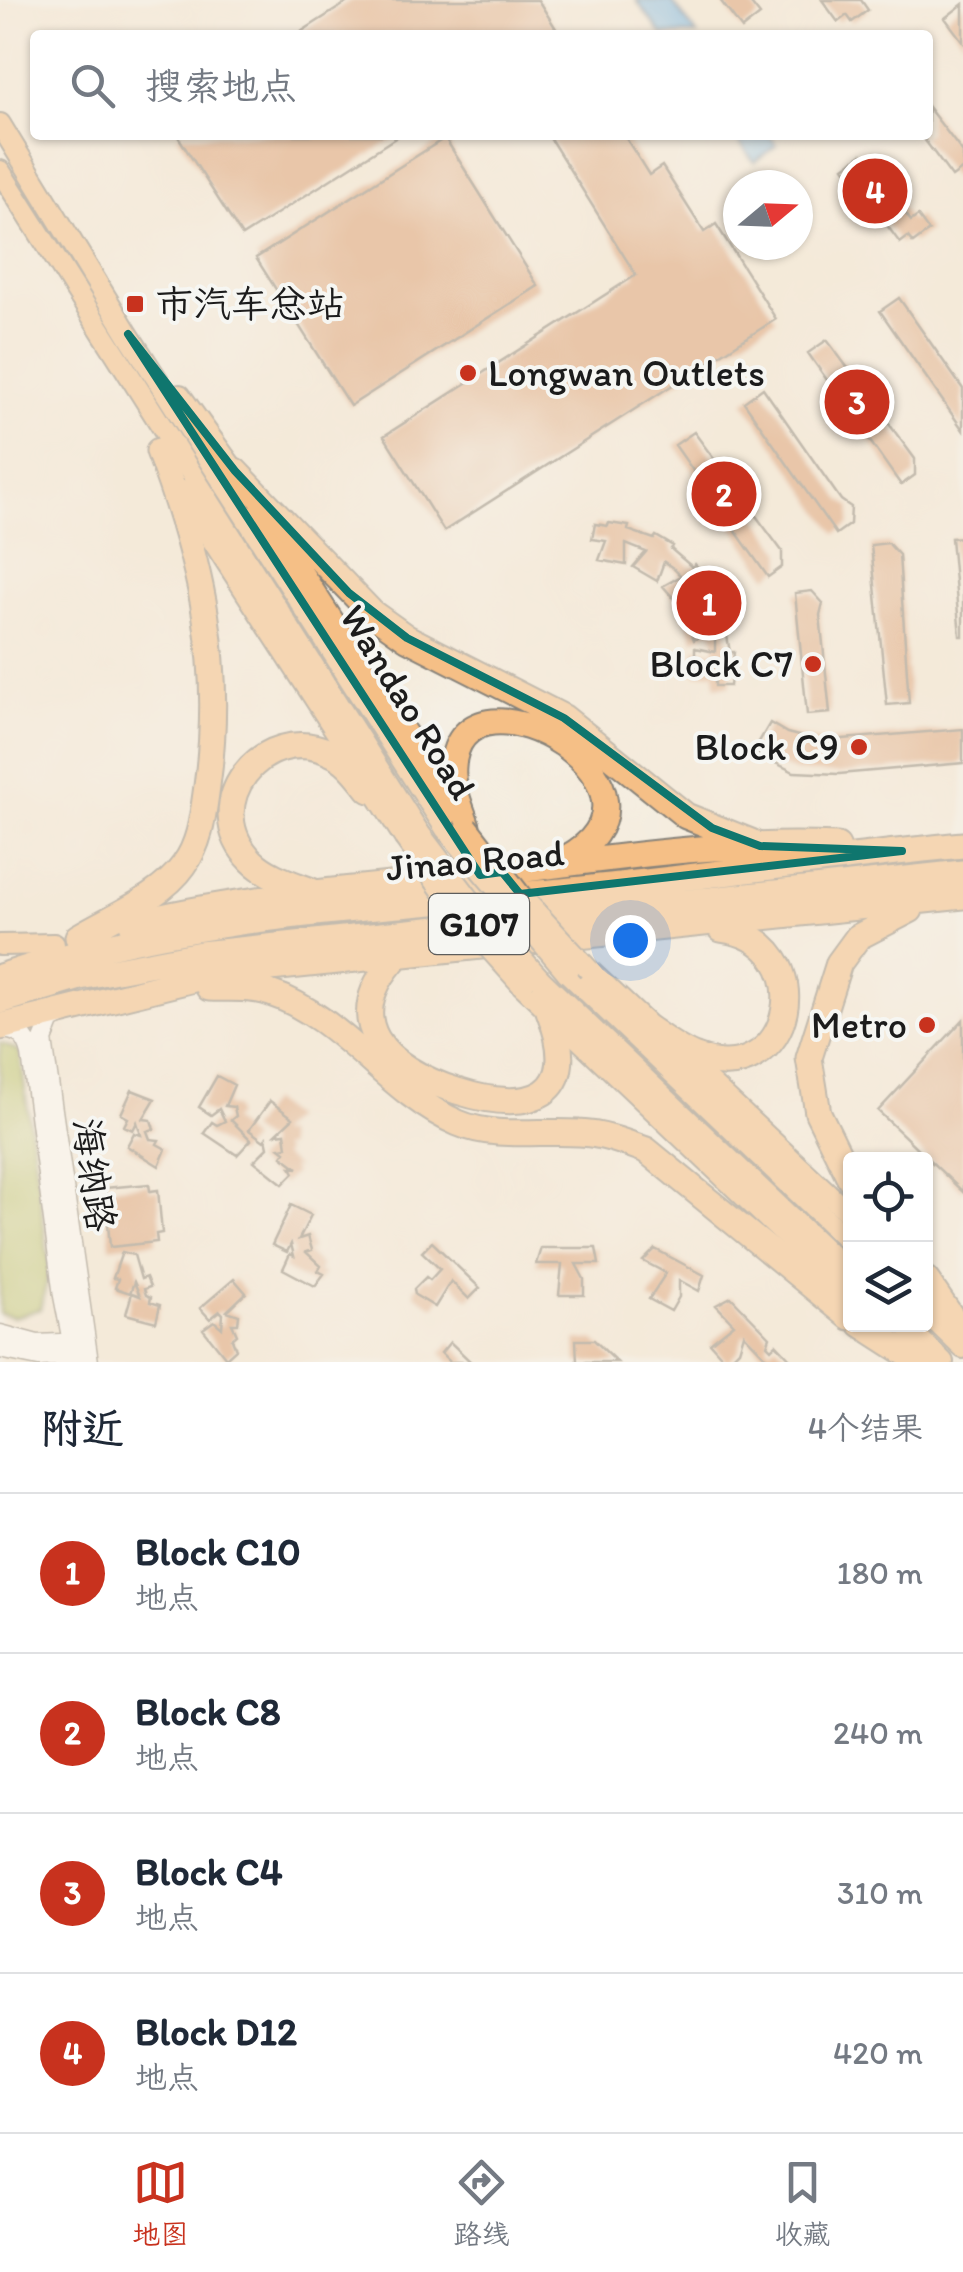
<!DOCTYPE html>
<html lang="zh">
<meta charset="utf-8">
<style>
:root{--surface:#fff;--page:#f6f6f7;--text:#1f2937;--muted:#747a83;--line:#e0e1e3;--accent:#c8321e}
body{margin:0;font-family:Itim,"LXGW WenKai TC",sans-serif;background:var(--page);color:var(--text)}
.controls{position:absolute;right:30px;bottom:30px;display:grid;overflow:hidden;border-radius:10px;box-shadow:0 2px 8px #0004}
.controls button{width:90px;height:90px;display:grid;place-items:center;padding:0;border:0;border-bottom:2px solid var(--line);background:var(--surface);color:var(--text);font:50px sans-serif}
.compass{position:absolute;left:723px;top:170px;width:90px;height:90px;border-radius:50%;background:var(--surface);box-shadow:0 2px 8px #0004;rotate:71deg}
.you{position:absolute;left:630px;top:940px;width:35px;height:35px;margin:-25px;border:8px solid #fff;border-radius:50%;background:#1a73e8;box-shadow:0 0 0 15px #1a73e833}
.badge{display:grid;place-items:center;width:65px;height:65px;border-radius:50%;background:var(--accent);color:#fff;font-size:32px;font-weight:700}
.pin{position:absolute;translate:-50% -50%;border:5px solid #fff;box-shadow:0 2px 10px #0006}
.list{margin:0;padding:0;list-style:none}
h2{display:flex;justify-content:space-between;align-items:center;height:130px;margin:0;padding:0 40px;font-size:42px}
h2 small{font-size:32px;font-weight:400;color:var(--muted)}
.list li{display:grid;grid-template-columns:65px 1fr auto;gap:30px;align-items:center;box-sizing:border-box;height:160px;padding:0 40px;border-top:2px solid var(--line)}
.list b{display:block;font-size:38px;white-space:nowrap}
.list p{margin:0;font-size:32px;white-space:nowrap;color:var(--muted)}
.list em{font-size:32px;font-style:normal;color:var(--muted)}
.icon{flex:none;width:55px;height:55px;fill:none;stroke:currentColor;stroke-width:2;stroke-linecap:round;stroke-linejoin:round}
.map{position:relative;flex:none;width:963px;height:1362px;overflow:hidden}
.search{position:absolute;background:var(--surface);box-shadow:0 2px 8px #0004;left:30px;right:30px;top:30px;height:110px;display:flex;align-items:center;gap:25px;box-sizing:border-box;padding:0 35px;border-radius:10px;color:var(--muted);font-size:38px}
.sheet{height:770px;background:var(--surface)}
nav{display:flex;justify-content:space-around;align-items:center;box-sizing:border-box;height:140px;border-top:2px solid var(--line);background:var(--surface);font-size:28px;color:var(--muted)}
nav a{display:grid;justify-items:center;gap:5px}
nav .on{color:var(--accent)}
.map>svg:first-child{display:block}
.green{fill:#b4c162;stroke:#686e3f;stroke-width:2.5}
.water{fill:#72b5e7;stroke:#476882;stroke-width:2.5}
.building{fill:#db9c6f}
.lines{fill:none;stroke-linecap:round;stroke-linejoin:round}
.minor-casing{stroke:#88837a;stroke-width:21}
.major-casing{stroke:#88837a;stroke-width:24}
.highway-casing{stroke:#88837a;stroke-width:29}
.minor{stroke:#fff;stroke-width:18}
.major{stroke:#f5bf86;stroke-width:20}
.highway{stroke:#f5bf86;stroke-width:25}
.major-bridge-casing{stroke:#88837a;stroke-width:24;stroke-linecap:butt}
.major-bridge{stroke:#f5bf86;stroke-width:20}
.marked{fill:none;stroke:#0f766e;stroke-width:8;stroke-linejoin:round}
.poi-dot{fill:#c8321e;stroke:#f6f6f2;stroke-width:4}
.labels{text-anchor:middle;stroke-width:8;stroke-linejoin:round;paint-order:stroke}
.shield{fill:#f6f6f2;stroke:#5d5d5c;stroke-width:2.5}
.shield-label{font-size:35px;font-weight:bold;fill:#1c1c1c}
.poi-label{font-size:38px;fill:#1c1c1c;stroke:#f6f6f2;text-anchor:end}
.street-label{font-size:38px;fill:#1c1c1c;stroke:#f6f6f2}
</style>
<div class="map">
<svg width="963" height="1362" viewBox="0 0 963 1362">
<rect width="100%" height="100%" fill="#f6f6f2"/>
<filter id="ink" filterUnits="userSpaceOnUse"><feTurbulence type="fractalNoise" baseFrequency=".01" numOctaves="2"/><feDisplacementMap in="SourceGraphic" scale="20" xChannelSelector="R" yChannelSelector="G"/><feConvolveMatrix kernelMatrix="1 2 1 2 8 2 1 2 1" color-interpolation-filters="sRGB"/></filter>
<filter id="wash" filterUnits="userSpaceOnUse"><feTurbulence type="fractalNoise" baseFrequency=".0048" numOctaves="4" result="noise"/><feDisplacementMap in="SourceGraphic" scale="40" xChannelSelector="R" yChannelSelector="G"/><feGaussianBlur stdDeviation="2.25" result="paint"/><feColorMatrix in="noise" values="0 0 0 0 0 0 0 0 0 0 0 0 0 0 0 0 0 1.4 0 .05"/><feComposite in="paint" operator="in"/></filter>
<g filter="url(#wash)">
<rect width="100%" height="100%" fill="#f4ead9"/>
<path class="green" d="M0,1042L20,1052L50,1270L40,1309L14,1317L0,1314Z"/>
<path class="water" d="M636,0H671L697,35H662Z
M734,135H769L777,145L754,162Z"/>
<g id="blocks">
<path class="building" d="M351,0H538L560,35H296Z
M720,0H748L760,15L742,29Z
M822,0H861L868,10L852,22L847,15L838,22Z
M963,4V42L945,18Z
M928,107L963,153V169L952,177L921,135H928Z
M177,135H400L242,236Z
M548,135H624L649,175L662,166L704,232L716,224L776,319L444,531L384,436L636,275Z
M445,138L538,286L350,406L256,258Z
M862,154L911,221L918,216L929,231L913,243L908,237L900,243L844,167Z
M899,298L963,389V430L880,311Z
M827,340L915,459V475L901,485L808,353Z
M763,388L841,500L851,507L850,524L836,534L744,402Z
M694,432L782,551V567L768,577L675,445Z
M609,523L629,526L628,530L654,539L656,536L673,546L671,549L692,567L695,564L708,580L705,582L718,606L722,605L729,624L725,625L730,652H734L730,686H715V672L695,675V648L715,652V640L711,630L694,640L684,614L704,611L693,592L681,607L663,586L681,576L673,568L664,562L657,581L633,567L646,552L626,544V565L599,560L606,541L592,539L595,524L608,526Z
M963,537V636H960L951,538Z
M888,543L899,555L909,703L887,705L871,545Z
M812,591L823,603L820,615L830,713L807,715L795,593Z
M770,723L787,733L818,741L963,729V763L839,774L794,772L753,752Z
M963,1020V1192L878,1111Z
M217,1076L234,1085L225,1106L234,1107L236,1116L231,1120L251,1140L237,1155L204,1133L212,1122L217,1125L225,1121L219,1109L211,1115L199,1107Z
M132,1090L155,1099L143,1119L151,1120L154,1129L147,1131L150,1139L159,1140L157,1144L166,1149L159,1166L127,1146L134,1133L141,1135L137,1122L133,1130L124,1126L128,1118L121,1114Z
M270,1101L293,1118L276,1134L285,1133L287,1147L280,1148L285,1152L282,1156L298,1168L291,1167L294,1173L283,1184L254,1161L268,1147L266,1138L264,1141L249,1130Z
M149,1184L150,1191L158,1190L162,1233L156,1234L157,1242L110,1247L105,1188Z
M291,1205L311,1215L299,1239L308,1236L312,1250L306,1252L321,1266L318,1271L324,1274L315,1286L283,1269L290,1254L294,1256L291,1244L287,1252L272,1245Z
M432,1242L480,1288L469,1299L451,1281L435,1307L415,1295L414,1289L426,1277L430,1280L440,1269L422,1252Z
M541,1248H596L599,1264H576L584,1279V1295H559L562,1264H536Z
M655,1249L704,1275L699,1291L679,1280V1297L671,1311L649,1299L666,1273L643,1261Z
M122,1252L134,1255L141,1279L146,1277L150,1287L144,1289L146,1295L151,1297L150,1302L160,1305L156,1322L126,1314L132,1293L140,1296L134,1282L130,1293L115,1288L118,1279L113,1278Z
M234,1279L246,1293L227,1311L239,1315L238,1324H232L237,1335L232,1339L236,1349L226,1358L203,1329L214,1321L222,1328L223,1314L220,1311L210,1319L200,1308Z
M731,1297L770,1337L767,1345L771,1349L776,1344L793,1362H771L744,1334L739,1350L727,1362L710,1343L734,1324L716,1305Z
M576,1340H594L617,1362H577Z
M450,1342L471,1362H450L441,1353Z"/>
</g>
</g>
<g filter="url(#ink)">
<use href="#blocks" fill-opacity="0" stroke="#88837a" stroke-width="2.5"/>
<g class="lines">
<defs>
<path id="minor" d="M62,1015L51,1020L43,1040L89,1362
M0,1029C19,1030 27,1036 31,1054L63,1296L76,1362
M0,1334L37,1344L83,1342
M0,1349L39,1357L83,1355"/>
<path id="major" d="M0,124L128,334L446,829
M0,171L420,834
M180,395L242,481
M180,490L404,837
M261,509L455,808
M0,945L54,944
M589,970L850,1214
M567,972L850,1242
M541,980L850,1274
M523,986L850,1297
M926,1312L963,1348
M904,1324L943,1362"/>
<path id="highway" d="M235,471L372,613L407,638L564,718L686,816L751,842
M467,826C461,808 451,787 453,767C460,648 706,793 557,863
M314,892C294,884 268,877 252,861C196,806 263,720 331,753C348,760 359,777 370,790
M132,924C241,896 353,890 464,877C587,862 714,840 837,846
M78,937C112,916 161,898 184,865C201,842 203,814 207,786C224,663 202,565 159,451
M399,954C335,1021 385,1068 457,1091C529,1114 584,1099 549,1011
M0,977C181,914 373,909 562,891C696,878 829,858 963,845
M209,988C228,989 252,986 270,993C343,1017 387,1092 458,1123C495,1139 540,1130 579,1133C603,1134 624,1142 646,1150L850,1317
M0,1001L80,977L201,954L963,873
M0,1027L214,974L963,896
M649,1029C664,1039 679,1051 696,1057C794,1095 825,941 721,929
M850,1178L818,1113L809,1058L839,963L858,937L910,910
M926,1280L961,1331
M861,1324L920,1362"/>
</defs>
<use href="#minor" class="minor-casing"/>
<use href="#major" class="major-casing"/>
<use href="#highway" class="highway-casing"/>
<use href="#minor" class="minor"/>
<use href="#major" class="major"/>
<use href="#highway" class="highway"/>
<defs>
<path id="major-bridge" d="M467,826L522,897L589,970
M446,829L567,972
M420,834L474,905L541,980
M404,837L461,917L523,986"/>
</defs>
<use href="#major-bridge" class="major-bridge-casing"/>
<use href="#major-bridge" class="major-bridge"/>
</g>
</g>
<path d="M0 0H963V1362H0ZM128,334L235,471L349,593L407,638L564,718L712,828L760,846L902,851L520,894L502,872L480,875Z" fill="#f4ead9" fill-opacity=".55" fill-rule="evenodd"/>
<path class="marked" d="M128,334L235,471L349,593L407,638L564,718L712,828L760,846L902,851L520,894L502,872L480,875Z"/>
<g class="poi-dot">
<rect x="125" y="294" width="20" height="20" rx="5"/>
<circle cx="468" cy="373" r="10"/>
<circle cx="813" cy="664" r="10"/>
<circle cx="859" cy="747" r="10"/>
<circle cx="927" cy="1025" r="10"/>
</g>
<g class="labels">
<rect class="shield" x="429" y="894" width="100" height="60" rx="8"/>
<g class="shield-label">
<text x="479" y="936">G107</text>
</g>
<g class="poi-label">
<text x="155" y="317" text-anchor="start">市汽车总站</text>
<text x="488" y="386" text-anchor="start">Longwan Outlets</text>
<text x="793" y="677">Block C7</text>
<text x="839" y="760">Block C9</text>
<text x="907" y="1038">Metro</text>
</g>
<g class="street-label">
<text transform="translate(408 702) rotate(58)" y="13">Wandao Road</text>
<text transform="translate(475 860) rotate(-5)" y="13">Jinao Road</text>
<text transform="translate(94 1175) rotate(82)" y="13">海纳路</text>
</g>
</g>
</svg>
<div class="controls">
<button><svg class="icon" aria-label="locate" viewBox="0 0 24 24"><circle cx="12" cy="12" r="6"/><path d="M12 2v4M12 18v4M2 12h4M18 12h4"/></svg></button>
<button><svg class="icon" aria-label="layers" viewBox="0 0 24 24"><path d="M12 4l9 5-9 5-9-5zM3 14l9 5 9-5"/></svg></button>
</div>
<svg class="compass" viewBox="-18 -18 36 36"><path d="M0-13l5 13h-10z" fill="#e53935"/><path d="M0 13l5-13h-10z" fill="#747a83"/></svg>
<div class="you"></div>
<div class="pin badge" style="left:709px;top:603px">1</div>
<div class="pin badge" style="left:724px;top:494px">2</div>
<div class="pin badge" style="left:857px;top:402px">3</div>
<div class="pin badge" style="left:875px;top:191px">4</div>
<div class="search"><svg class="icon" aria-label="search" viewBox="0 0 24 24"><circle cx="10" cy="10" r="6"/><path d="M15 15l6 6"/></svg>搜索地点</div>
</div>
<section class="sheet">
<h2>附近<small>4个结果</small></h2>
<ul class="list">
<li><span class="badge">1</span><div><b>Block C10</b><p>地点</p></div><em>180 m</em></li>
<li><span class="badge">2</span><div><b>Block C8</b><p>地点</p></div><em>240 m</em></li>
<li><span class="badge">3</span><div><b>Block C4</b><p>地点</p></div><em>310 m</em></li>
<li><span class="badge">4</span><div><b>Block D12</b><p>地点</p></div><em>420 m</em></li>
</ul>
</section>
<nav>
<a class="on"><svg class="icon" aria-label="map" viewBox="0 0 24 24"><path d="M3 6l6-2 6 2 6-2v14l-6 2-6-2-6 2zM9 4v14M15 6v14"/></svg>地图</a>
<a><svg class="icon" aria-label="directions" viewBox="0 0 24 24"><path d="M12 3l9 9-9 9-9-9zM9 14v-3h6M13 9l2 2-2 2"/></svg>路线</a>
<a><svg class="icon" aria-label="saved" viewBox="0 0 24 24"><path d="M7 4h10v16l-5-4-5 4z"/></svg>收藏</a>
</nav>
